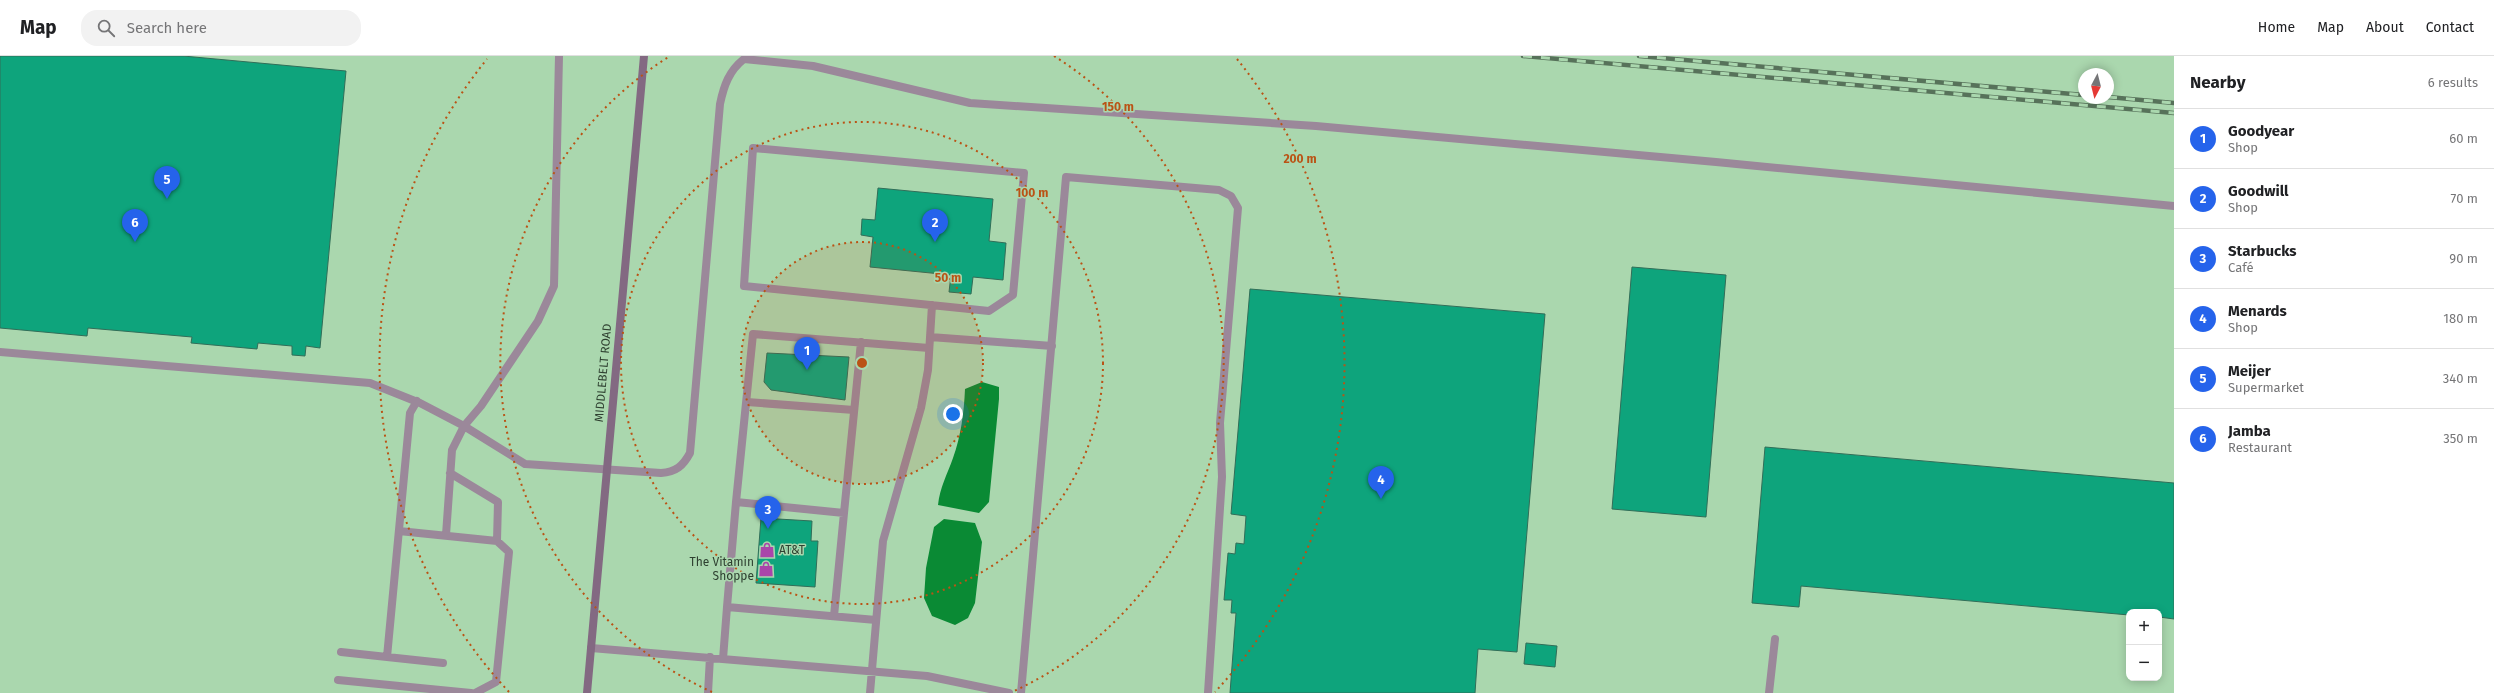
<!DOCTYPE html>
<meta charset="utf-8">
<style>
:root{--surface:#fff;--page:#f2f2f2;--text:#202124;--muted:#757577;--line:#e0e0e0;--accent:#2563eb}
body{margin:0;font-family:"Fira Sans",sans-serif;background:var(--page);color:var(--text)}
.controls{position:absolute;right:12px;bottom:12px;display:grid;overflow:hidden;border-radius:8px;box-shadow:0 2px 10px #0003}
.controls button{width:36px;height:36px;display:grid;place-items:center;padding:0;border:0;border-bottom:1px solid var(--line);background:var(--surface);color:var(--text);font:20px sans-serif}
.compass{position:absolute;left:2078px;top:12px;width:36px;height:36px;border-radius:50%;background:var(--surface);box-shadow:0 2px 10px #0003;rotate:187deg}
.you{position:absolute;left:953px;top:358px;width:14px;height:14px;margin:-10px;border:3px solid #fff;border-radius:50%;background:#1a73e8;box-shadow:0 0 0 6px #1a73e833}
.badge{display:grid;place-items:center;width:26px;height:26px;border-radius:50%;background:var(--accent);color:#fff;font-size:13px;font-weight:700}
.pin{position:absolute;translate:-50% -33px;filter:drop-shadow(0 1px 2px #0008)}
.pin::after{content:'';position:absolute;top:21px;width:14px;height:12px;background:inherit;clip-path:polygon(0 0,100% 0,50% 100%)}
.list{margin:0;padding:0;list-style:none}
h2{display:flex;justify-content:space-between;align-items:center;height:52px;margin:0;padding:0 16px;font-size:17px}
h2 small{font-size:13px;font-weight:400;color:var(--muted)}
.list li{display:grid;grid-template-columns:26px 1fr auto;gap:12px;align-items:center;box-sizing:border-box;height:60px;padding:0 16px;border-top:1px solid var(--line)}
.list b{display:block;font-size:15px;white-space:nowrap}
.list p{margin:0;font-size:13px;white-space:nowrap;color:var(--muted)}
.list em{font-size:13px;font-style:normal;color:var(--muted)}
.icon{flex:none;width:22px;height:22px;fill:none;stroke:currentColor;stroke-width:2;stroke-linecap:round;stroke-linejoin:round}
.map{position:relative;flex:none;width:2174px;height:637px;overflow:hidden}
header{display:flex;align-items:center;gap:24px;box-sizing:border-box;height:56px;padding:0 20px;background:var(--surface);border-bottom:1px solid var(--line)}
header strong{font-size:19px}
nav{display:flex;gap:22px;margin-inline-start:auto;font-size:14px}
.search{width:280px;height:36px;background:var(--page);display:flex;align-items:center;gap:10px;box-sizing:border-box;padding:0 14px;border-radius:16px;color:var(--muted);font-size:15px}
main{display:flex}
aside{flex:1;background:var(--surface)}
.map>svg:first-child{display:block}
.water{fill:#0a8a34}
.building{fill:#0ea47c;stroke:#316e58}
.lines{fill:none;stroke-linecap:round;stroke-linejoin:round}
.lane{stroke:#9b889a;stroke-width:8}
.secondary{stroke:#836982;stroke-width:8}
.rail-casing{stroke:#57725a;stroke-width:4.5}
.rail{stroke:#aad7ae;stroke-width:3;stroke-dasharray:9;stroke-linecap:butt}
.ring{fill:none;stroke:#ba5315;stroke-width:2;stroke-dasharray:2 4}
.labels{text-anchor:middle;stroke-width:3;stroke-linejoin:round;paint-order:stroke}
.street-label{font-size:12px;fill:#2e4030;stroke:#aad7ae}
.poi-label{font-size:12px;fill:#2e4030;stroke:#aad7ae;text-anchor:start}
.centre{fill:#ba5315;stroke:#aad7ae;stroke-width:2}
.ring-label{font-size:12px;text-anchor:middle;font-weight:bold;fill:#ba5315;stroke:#aad7ae;stroke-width:3;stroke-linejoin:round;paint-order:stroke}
</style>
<header>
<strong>Map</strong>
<div class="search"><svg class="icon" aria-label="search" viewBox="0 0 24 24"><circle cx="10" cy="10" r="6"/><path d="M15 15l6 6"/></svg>Search here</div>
<nav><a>Home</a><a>Map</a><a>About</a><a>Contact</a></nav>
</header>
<main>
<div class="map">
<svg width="2174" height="637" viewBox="0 0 2174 637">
<rect width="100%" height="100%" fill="#aad7ae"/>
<path class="water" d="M982,326L999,331V343L989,446L979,457L938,449C940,431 947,419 953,402C961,380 964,356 965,333Z
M944,463L975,467L982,486L975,547L968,562L955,569L932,560L924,542L926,512L934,471Z"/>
<path class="building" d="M0,0H183L346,15L320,292L306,290L305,300L292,299V290L258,287L257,293L191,287L192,281L88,272L87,280L0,272Z
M878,132L993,143L989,185L1006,187L1003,224L973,221L971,238L949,236L951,219L870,211L873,181L861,179L862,163L875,164Z
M1632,211L1726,219L1706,461L1612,453Z
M1250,233L1545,258L1517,596L1478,593L1475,637H1230L1236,557H1231L1232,544H1224L1228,497L1235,498L1236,487L1244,488L1246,460L1231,458Z
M767,297L849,301L845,344L771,334L764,326Z
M1765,391L2174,427V563L2159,561V556H2129V559L1801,530L1799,551L1752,547Z
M761,462L812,465L811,485H818L815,531L756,527Z
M1526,587L1557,590L1555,611L1524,608Z"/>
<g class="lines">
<path class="lane" d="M753,92L1024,117L1013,239L989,255L744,230Z
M930,281L1052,290
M0,296L370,327L420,347L464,370L525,408L661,417C676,416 683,410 690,397L720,48C724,29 729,15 744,3L813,10L970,47L1316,70L1716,106L2174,150
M747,346L854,354
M450,417L498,446L497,485
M736,446L753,278L929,292
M844,457L861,286
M399,475L497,485L509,496L496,626L475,637
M446,479L452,394L464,370L481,350L538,265L554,230L559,0
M727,551L736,446L844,457L834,560
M591,592L927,620L1009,637
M341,596L387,601L410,357L417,345
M387,601L443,607
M723,603L727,551L876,564
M338,624L471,637
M708,637L710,601
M870,637L883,485L921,352L928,314L932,249
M1021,637L1066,121L1219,134L1231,140L1238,152L1220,367L1222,421L1208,637
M1769,637L1775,583"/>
<path class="secondary" d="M587,637L644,0"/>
<defs>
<path id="rail" d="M1523,0L2174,57
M1639,0L2084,39
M2108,41L2174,47"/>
</defs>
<use href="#rail" class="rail-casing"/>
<use href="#rail" class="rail"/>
</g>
<circle cx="862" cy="307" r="121" fill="#ba5315" fill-opacity=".12"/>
<g class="ring">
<circle cx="862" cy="307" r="121"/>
<circle cx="862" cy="307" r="241"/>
<path d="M712 636A362 362 0 0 1 670 0M1054 0A362 362 0 0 1 1012 636"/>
<path d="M509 636A483 483 0 0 1 487 3M1237 3A483 483 0 0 1 1215 636"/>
</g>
<defs>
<symbol id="shop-bare" viewBox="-9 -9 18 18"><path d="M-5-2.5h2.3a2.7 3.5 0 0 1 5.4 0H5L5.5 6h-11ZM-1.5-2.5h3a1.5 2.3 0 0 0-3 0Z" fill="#a945aa" stroke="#aad7ae" stroke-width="2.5" paint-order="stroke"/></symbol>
</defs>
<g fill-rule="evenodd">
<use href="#shop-bare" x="756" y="483" width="22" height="22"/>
<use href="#shop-bare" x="755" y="502" width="22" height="22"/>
</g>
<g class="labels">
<g class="street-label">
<text transform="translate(603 317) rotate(-85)" y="4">MIDDLEBELT ROAD</text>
</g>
<g class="poi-label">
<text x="779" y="498">AT&amp;T</text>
<text x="754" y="510" text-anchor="end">The Vitamin<tspan x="754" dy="14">Shoppe</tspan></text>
</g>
</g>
<circle cx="862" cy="307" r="6" class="centre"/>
<g class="ring-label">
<text x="1118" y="55">150 m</text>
<text x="1300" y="107">200 m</text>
<text x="1032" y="141">100 m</text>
<text x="948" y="226">50 m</text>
</g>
</svg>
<div class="controls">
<button>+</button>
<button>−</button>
</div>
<svg class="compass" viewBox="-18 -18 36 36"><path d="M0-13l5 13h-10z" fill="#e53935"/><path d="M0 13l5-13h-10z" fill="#757577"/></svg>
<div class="you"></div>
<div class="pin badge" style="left:807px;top:314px">1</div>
<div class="pin badge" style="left:935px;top:186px">2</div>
<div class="pin badge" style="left:768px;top:473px">3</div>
<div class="pin badge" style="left:1381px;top:443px">4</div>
<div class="pin badge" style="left:167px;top:143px">5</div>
<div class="pin badge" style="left:135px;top:186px">6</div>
</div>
<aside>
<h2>Nearby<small>6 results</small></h2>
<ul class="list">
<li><span class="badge">1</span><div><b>Goodyear</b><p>Shop</p></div><em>60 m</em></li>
<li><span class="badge">2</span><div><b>Goodwill</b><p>Shop</p></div><em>70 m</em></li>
<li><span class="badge">3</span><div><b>Starbucks</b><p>Café</p></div><em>90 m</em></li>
<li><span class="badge">4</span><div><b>Menards</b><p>Shop</p></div><em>180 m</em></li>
<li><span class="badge">5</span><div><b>Meijer</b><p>Supermarket</p></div><em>340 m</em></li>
<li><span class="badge">6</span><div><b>Jamba</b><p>Restaurant</p></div><em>350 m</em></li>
</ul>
</aside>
</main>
